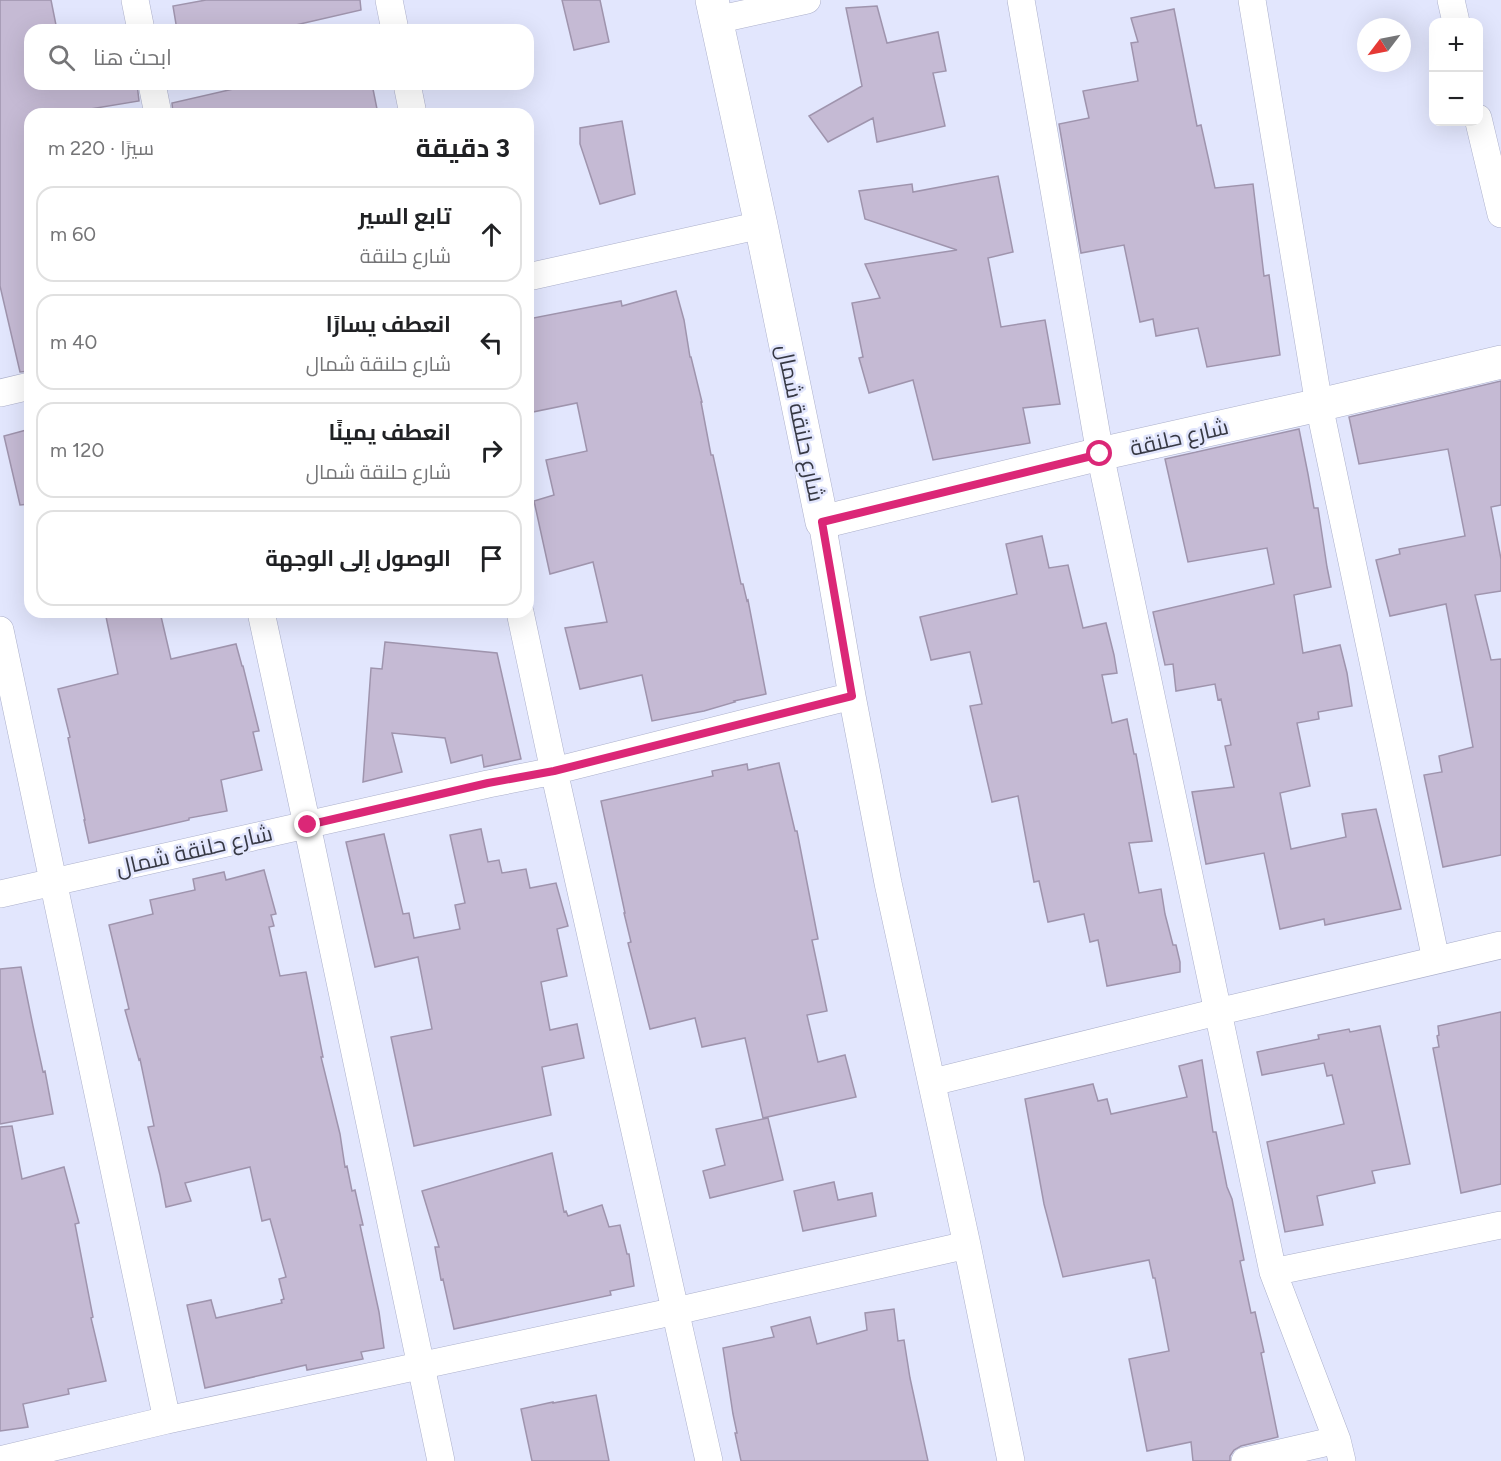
<!DOCTYPE html>
<html lang="ar">
<meta charset="utf-8">
<style>
:root{--surface:#fff;--page:#f6f6f6;--text:#202124;--muted:#757577;--line:#e0e0e0}
body{margin:0;font-family:Figtree,Cairo,sans-serif;background:var(--page);color:var(--text);direction:rtl}
.controls{position:absolute;right:18px;top:18px;display:grid;overflow:hidden;border-radius:12px;box-shadow:0 6px 24px #0002}
.controls button{width:54px;height:54px;display:grid;place-items:center;padding:0;border:0;border-bottom:2px solid var(--line);background:var(--surface);color:var(--text);font:30px sans-serif}
.compass{position:absolute;left:1357px;top:18px;width:54px;height:54px;border-radius:50%;background:var(--surface);box-shadow:0 6px 24px #0002;rotate:238deg}
.stop{position:absolute;width:18px;height:18px;margin:-14px;border:4px solid #db2777;border-radius:50%;background:#fff}
.stop.end{background:#db2777;border-color:#fff;box-shadow:0 2px 6px #0008}
.list{margin:0;padding:0;list-style:none}
h2{display:flex;justify-content:space-between;align-items:center;height:78px;margin:0;padding:0 24px;font-size:26px}
h2 small{font-size:20px;font-weight:400;color:var(--muted)}
.list li{display:grid;grid-template-columns:39px 1fr auto;gap:18px;align-items:center;box-sizing:border-box;height:96px;margin:0 12px 12px;padding:0 12px;border:2px solid var(--line);border-radius:18px}
.list b{display:block;font-size:22px;white-space:nowrap}
.list p{margin:0;font-size:20px;white-space:nowrap;color:var(--muted)}
.list em{font-size:20px;font-style:normal;color:var(--muted)}
.icon{flex:none;width:33px;height:33px;fill:none;stroke:currentColor;stroke-width:2;stroke-linecap:round;stroke-linejoin:round}
.map{position:relative;flex:none;width:1501px;height:1461px;overflow:hidden;direction:ltr}
.search{position:absolute;background:var(--surface);box-shadow:0 6px 24px #0002;left:24px;top:24px;width:510px;height:66px;display:flex;align-items:center;gap:15px;box-sizing:border-box;padding:0 21px;border-radius:18px;color:var(--muted);font-size:22px}
.panel{position:absolute;background:var(--surface);box-shadow:0 6px 24px #0002;left:24px;top:108px;width:510px;height:510px;border-radius:18px;direction:rtl}
.map>svg:first-child{display:block}
.building{fill:#c5bad4;stroke:#9f94ad;stroke-width:1.5}
.lines{fill:none;stroke-linecap:round;stroke-linejoin:round}
.street-casing{stroke:#acb0cb;stroke-width:28}
.secondary-casing{stroke:#acb0cb;stroke-width:34}
.street{stroke:#fff;stroke-width:27}
.secondary{stroke:#fff;stroke-width:33}
.route{stroke:#db2777;stroke-width:8}
.labels{text-anchor:middle;stroke-width:5;stroke-linejoin:round;paint-order:stroke}
.street-label{font-size:22px;fill:#373944;stroke:#e2e6fd}
</style>
<div class="map">
<svg width="1501" height="1461" viewBox="0 0 1501 1461">
<rect width="100%" height="100%" fill="#e2e6fd"/>
<path class="building" d="M0,0H51L57,30H30V84H137L139,101L60,114H30V371L20,372L0,286Z
M206,0H360L361,10L274,30H177L173,6Z
M562,0H600L609,42L574,50Z
M877,6L887,43L938,32L946,71L933,73L945,126L877,142L873,118L828,142L809,116L862,86L846,8Z
M1174,9L1197,126L1201,125L1215,188L1253,184L1264,276L1269,275L1280,355L1207,367L1198,328L1156,336L1153,319L1140,322L1124,245L1081,253L1059,124L1089,118L1083,91L1138,81L1131,43L1138,42L1131,18Z
M255,84H372L378,114H173L172,103Z
M622,121L635,194L600,204L580,144V128Z
M998,176L1013,252L988,258L1001,327L1045,320L1060,404L1023,408L1030,443L933,460L913,380L869,393L859,358L863,357L852,303L880,298L865,264L957,250L865,219L859,191L912,184L913,192Z
M676,291L684,320L690,357H691L702,402H701L711,455H713L741,584H743L747,601L748,600L766,694L734,701L735,702L704,711L652,721L642,675L580,689L565,628L607,622L593,562L550,574L534,501L554,495L546,460L587,451L577,403L528,413V319L621,301L622,306Z
M1501,381V505L1491,507L1501,559V591L1475,595L1491,660L1501,659V855L1443,867L1424,775L1442,772L1439,756L1473,747L1446,604L1390,616L1376,560L1400,554L1399,549L1465,536L1448,449L1359,464L1349,417Z
M30,429V504L20,505L4,436Z
M1299,429L1308,474L1314,508H1318L1327,567L1331,587L1294,595L1303,653L1340,645L1347,673L1352,706L1318,712L1319,719L1297,723L1310,786L1280,793L1291,849L1346,837L1342,814L1376,809L1401,909L1325,925L1324,919L1280,929L1264,853L1206,864L1192,792L1234,787L1225,746L1231,745L1221,699L1218,700L1215,684L1176,691L1173,664L1165,665L1153,612L1274,584L1267,548L1188,562L1165,459Z
M1042,536L1049,568L1068,565L1083,628L1106,623L1114,655L1117,673L1102,675L1112,723L1127,719L1134,754H1136L1152,841L1129,843L1139,893L1161,889L1165,914L1173,945H1176L1180,962V972L1107,986L1098,940L1090,942L1084,914L1048,922L1039,881L1034,882L1018,796L992,802L970,706L982,704L970,652L931,660L920,617L1017,594L1006,544Z
M105,612H160L171,659L236,644L242,666H243L259,731L253,732L262,770L221,780L227,811L189,818V820L89,843L84,820H85L68,738L70,737L58,689L118,674Z
M385,642L497,653L521,759L484,767L482,755L451,763L445,738L392,733L402,772L363,782L371,668L382,669Z
M779,763L795,831H797L810,898L818,939L812,940L827,1011L807,1015L818,1062L845,1055L856,1097L763,1118L745,1038L702,1047L695,1018L650,1029L628,943L631,942L624,913H625L601,801L713,776L712,771L747,764L748,770Z
M481,829L488,862L499,860L502,873L526,869L530,888L556,883L568,926L557,929L567,976L541,982L550,1030L577,1024L584,1058L542,1067L551,1115L414,1146L391,1037L432,1029L418,957L375,967L346,842L384,834L403,914L409,913L414,938L460,929L455,905L465,903L450,835Z
M264,870L276,914L271,915L274,926L269,927L280,976L306,972L323,1057H321L340,1134L345,1167L347,1166L352,1191L355,1190L363,1225H360L379,1312L384,1348L361,1352L363,1359L307,1370L306,1365L205,1388L187,1305L211,1300L216,1318L282,1303L281,1300L284,1299L279,1279L286,1277L270,1219L262,1221L250,1167L185,1183L191,1201L166,1207L160,1175L148,1127L154,1126L140,1059L139,1060L125,1010L129,1009L109,925L153,914L150,900L195,890L193,879L224,872L226,880Z
M21,967L33,1026L43,1072L45,1071L53,1114L0,1124V969Z
M1501,1012V1184L1461,1193L1433,1048L1439,1047L1437,1036L1439,1035L1438,1026Z
M1380,1026L1410,1164L1372,1171L1375,1183L1317,1196L1323,1225L1285,1232L1267,1142L1344,1124L1332,1075L1327,1076L1324,1063L1262,1075L1257,1052L1319,1039L1318,1035L1349,1029L1350,1032Z
M1202,1060L1213,1132H1216L1227,1187L1232,1199L1244,1260L1240,1261L1251,1313L1255,1312L1264,1352L1261,1353L1278,1437L1241,1446L1234,1450L1230,1456V1461H1193L1191,1442L1147,1451L1129,1359L1169,1351L1155,1278H1153L1149,1260L1063,1277L1044,1204L1025,1099L1093,1084L1098,1101L1107,1099L1111,1114L1187,1097L1179,1066Z
M768,1118L783,1180L710,1198L703,1171L725,1165L716,1129Z
M12,1126L22,1179L64,1167L79,1223L75,1224L93,1317L91,1318L106,1381L68,1389L69,1394L23,1404L28,1427L0,1431V1127Z
M552,1153L564,1212L566,1211L568,1216L602,1205L609,1227L620,1225L627,1254H629L634,1286L610,1291L611,1295L454,1329L443,1279L441,1280L435,1247H439L422,1191Z
M834,1182L838,1200L872,1193L876,1216L803,1231L794,1191Z
M894,1309L898,1341L904,1340L910,1378L928,1461H741L735,1433H737L733,1414L723,1348L774,1337L771,1327L810,1317L817,1344L867,1330L865,1313Z
M596,1395L609,1461H532L521,1409L553,1402V1403Z"/>
<g class="lines">
<defs>
<path id="street" d="M135,0L141,30
M389,0L395,30
M1021,0L1100,454L1273,1272L1337,1440L1342,1461
M1252,0L1319,405L1436,960
M1451,0L1456,22
M716,20L807,0
M152,84L158,114
M407,84L413,114
M1478,118L1501,214
M528,277L761,225
M0,393L30,386
M261,612L307,825L441,1461
M520,612L554,771L709,1461
M0,630L167,1420
M852,696L888,883L967,1245L1011,1461
M0,894L488,784L554,771L852,696L822,522
M933,1082L1217,1012L1501,945
M1273,1272L1501,1225
M0,1460L167,1420L676,1311L967,1245
M1245,1461L1337,1440"/>
<path id="secondary" d="M712,0L761,225L822,522L1100,454L1319,405L1501,362"/>
</defs>
<use href="#street" class="street-casing"/>
<use href="#secondary" class="secondary-casing"/>
<use href="#street" class="street"/>
<use href="#secondary" class="secondary"/>
</g>
<g class="lines">
<path class="route" d="M308,825L488,783L554,771L852,696L822,522L1100,454"/>
</g>
<g class="labels">
<g class="street-label">
<text transform="translate(801 423) rotate(78)" y="8">شارع حلنقة شمال</text>
<text transform="translate(1179 437) rotate(-13)" y="8">شارع حلنقة</text>
<text transform="translate(194 850) rotate(-13)" y="8">شارع حلنقة شمال</text>
</g>
</g>
</svg>
<div class="controls">
<button>+</button>
<button>−</button>
</div>
<svg class="compass" viewBox="-18 -18 36 36"><path d="M0-13l5 13h-10z" fill="#e53935"/><path d="M0 13l5-13h-10z" fill="#757577"/></svg>
<div class="stop" style="left:1100px;top:454px"></div>
<div class="stop end" style="left:308px;top:825px"></div>
<div class="search"><svg class="icon" aria-label="search" viewBox="0 0 24 24"><circle cx="10" cy="10" r="6"/><path d="M15 15l6 6"/></svg>ابحث هنا</div>
<section class="panel">
<h2>3 دقيقة<small>سيرًا · 220 m</small></h2>
<ul class="list">
<li><svg class="icon" aria-label="ahead" viewBox="0 0 24 24"><path d="M12 20V5M6 11l6-6 6 6"/></svg><div><b>تابع السير</b><p>شارع حلنقة</p></div><em>60 m</em></li>
<li><svg class="icon" aria-label="left" viewBox="0 0 24 24"><path d="M17 20v-9H6M10 6l-5 5 5 5"/></svg><div><b>انعطف يسارًا</b><p>شارع حلنقة شمال</p></div><em>40 m</em></li>
<li><svg class="icon" aria-label="right" viewBox="0 0 24 24"><path d="M7 20v-9h11M14 6l5 5-5 5"/></svg><div><b>انعطف يمينًا</b><p>شارع حلنقة شمال</p></div><em>120 m</em></li>
<li><svg class="icon" aria-label="arrive" viewBox="0 0 24 24"><path d="M6 21V4h12l-3 4 3 4H6"/></svg><div><b>الوصول إلى الوجهة</b></div></li>
</ul>
</section>
</div>
